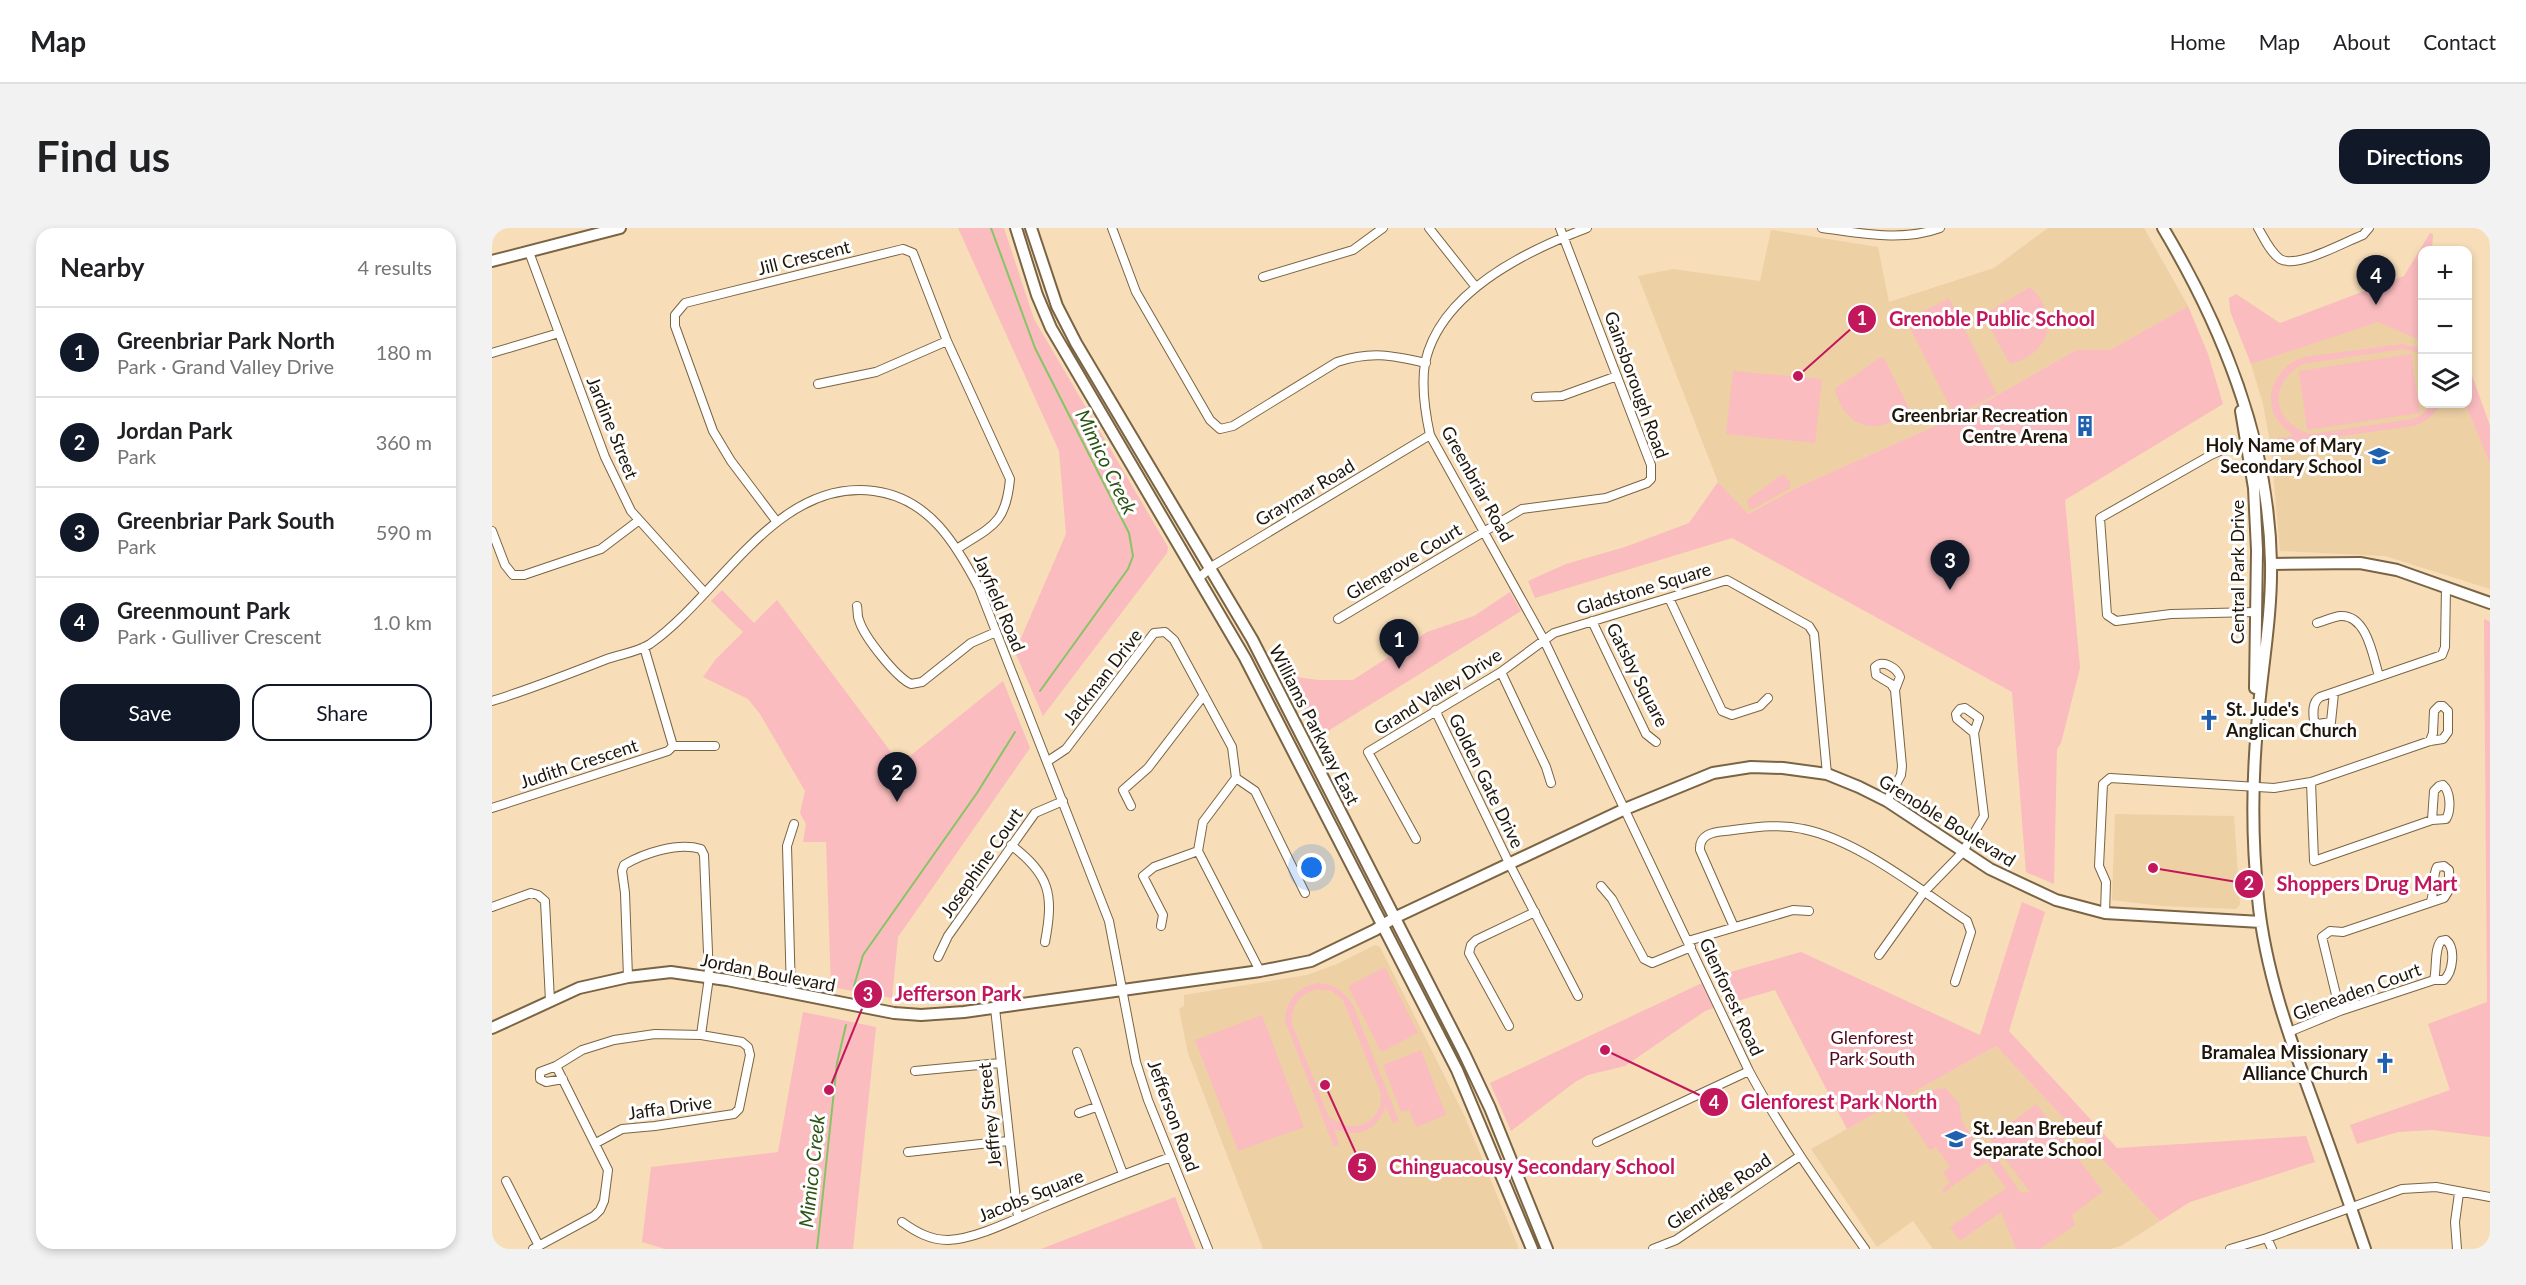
<!DOCTYPE html>
<meta charset="utf-8">
<style>
:root{--surface:#fff;--page:#f2f2f2;--text:#202124;--muted:#757577;--line:#e0e0e0;--accent:#111827}
body{margin:0;font-family:Lato,sans-serif;background:var(--page);color:var(--text)}
.controls{position:absolute;right:18px;top:18px;display:grid;overflow:hidden;border-radius:12px;box-shadow:0 3px 9px #0003}
.controls button{width:54px;height:54px;display:grid;place-items:center;padding:0;border:0;border-bottom:2px solid var(--line);background:var(--surface);color:var(--text);font:30px sans-serif}
.you{position:absolute;left:820px;top:640px;width:21px;height:21px;margin:-15px;border:4px solid #fff;border-radius:50%;background:#1a73e8;box-shadow:0 0 0 9px #1a73e833}
.badge{display:grid;place-items:center;width:39px;height:39px;border-radius:50%;background:var(--accent);color:#fff;font-size:20px;font-weight:700}
.pin{position:absolute;translate:-50% -50px;filter:drop-shadow(0 2px 3px #0008)}
.pin::after{content:'';position:absolute;top:32px;width:21px;height:18px;background:inherit;clip-path:polygon(0 0,100% 0,50% 100%)}
.list{margin:0;padding:0;list-style:none}
h2{display:flex;justify-content:space-between;align-items:center;height:78px;margin:0;padding:0 24px;font-size:26px}
h2 small{font-size:20px;font-weight:400;color:var(--muted)}
.list li{display:grid;grid-template-columns:39px 1fr auto;gap:18px;align-items:center;box-sizing:border-box;height:90px;padding:0 24px;border-top:2px solid var(--line)}
.list b{display:block;font-size:22px;white-space:nowrap}
.list p{margin:0;font-size:20px;white-space:nowrap;color:var(--muted)}
.list em{font-size:20px;font-style:normal;color:var(--muted)}
.actions{display:flex;gap:12px;padding:18px 24px}
.actions a{flex:1;padding:14px 0;border:2px solid var(--accent);border-radius:18px;text-align:center;font-size:21px;color:var(--accent)}
.actions .main{background:var(--accent);color:#fff}
.icon{flex:none;width:33px;height:33px;fill:none;stroke:currentColor;stroke-width:2;stroke-linecap:round;stroke-linejoin:round}
.map{position:relative;flex:none;width:1998px;height:1021px;overflow:hidden;border-radius:18px}
header{display:flex;align-items:center;gap:36px;box-sizing:border-box;height:84px;padding:0 30px;background:var(--surface);border-bottom:2px solid var(--line)}
header strong{font-size:28px}
nav{display:flex;gap:33px;margin-inline-start:auto;font-size:21px}
.intro{display:flex;align-items:center;justify-content:space-between;box-sizing:border-box;height:144px;padding:0 36px}
h1{margin:0;font-size:42px}
.button{padding:15px 27px;border-radius:18px;background:var(--accent);color:#fff;font-size:21px;font-weight:700}
main{display:flex;gap:36px;padding:0 36px}
aside{flex:1;background:var(--surface);border-radius:18px;box-shadow:0 3px 9px #0003}
.map>svg:first-child{display:block}
.built{fill:#eed0a5}
.park{fill:#fabcbe;fill-rule:evenodd}
.lines{fill:none;stroke-linecap:round;stroke-linejoin:round}
.stream{stroke:#85c565;stroke-width:2}
.street-casing{stroke:#7a6443;stroke-width:10}
.secondary-casing{stroke:#7a6443;stroke-width:14}
.street{stroke:#fff;stroke-width:8}
.secondary{stroke:#fff;stroke-width:10}
.labels{text-anchor:middle;stroke-width:6;stroke-linejoin:round;paint-order:stroke}
.street-label{font-size:18px;fill:#1f1609;stroke:#fff}
.poi-label{font-size:18px;font-weight:bold;fill:#1f1609;stroke:#fff;text-anchor:end}
.park-label{font-size:18px;fill:#510717;stroke:#fff}
.water-label{font-size:20px;font-style:italic;fill:#2b5413;stroke:#fff}
.leader{fill:none;stroke:#c2185b;stroke-width:2}
.callout-dot{fill:#c2185b;stroke:#fff;stroke-width:2}
.mark-label{font-size:18px;text-anchor:middle;font-weight:bold;fill:#fff}
.callout-label{font-size:20px;text-anchor:middle;font-weight:bold;fill:#c2185b;stroke:#fff;stroke-width:6;stroke-linejoin:round;paint-order:stroke}
</style>
<header>
<strong>Map</strong>
<nav><a>Home</a><a>Map</a><a>About</a><a>Contact</a></nav>
</header>
<div class="intro"><h1>Find us</h1><a class="button">Directions</a></div>
<main>
<aside>
<h2>Nearby<small>4 results</small></h2>
<ul class="list">
<li><span class="badge">1</span><div><b>Greenbriar Park North</b><p>Park · Grand Valley Drive</p></div><em>180 m</em></li>
<li><span class="badge">2</span><div><b>Jordan Park</b><p>Park</p></div><em>360 m</em></li>
<li><span class="badge">3</span><div><b>Greenbriar Park South</b><p>Park</p></div><em>590 m</em></li>
<li><span class="badge">4</span><div><b>Greenmount Park</b><p>Park · Gulliver Crescent</p></div><em>1.0 km</em></li>
</ul>
<div class="actions"><a class="main">Save</a><a>Share</a></div>
</aside>
<div class="map">
<svg width="1998" height="1021" viewBox="0 0 1998 1021">
<rect width="100%" height="100%" fill="#f7ddb8"/>
<path class="built" d="M1556,0H1652L1696,78L1618,122H1584L1481,181L1306,259L1255,286L1226,254L1146,48L1181,41L1268,53L1279,2L1386,19L1397,74L1502,40Z
M1886,93L1930,113V176H1973L1998,236V361L1893,328L1788,323L1779,220L1771,176L1759,136Z
M1623,586L1742,588L1748,676L1744,681L1669,678L1620,672Z
M883,717L888,719L973,889L1027,1021H771L696,825L687,781L692,778V767L815,747L845,736Z
M1504,818L1668,993L1629,1018L1618,1021H1441L1421,993L1385,1019L1319,921Z"/>
<path class="park" d="M466,0H512L542,91L676,319L675,325L551,488L523,424L574,306L567,223Z
M1938,5L1941,6L1940,22H1930V113L1886,94L1759,136L1738,83L1737,70L1744,66L1788,95L1912,48Z
M1538,59C1569,87 1559,126 1518,136L1492,89L1493,86Z
M1457,70L1505,166L1462,187L1414,92Z
M1696,78L1716,126L1731,176L1573,272L1588,440L1569,515L1565,521L1562,656L1534,644L1520,464L1240,310L1043,370L1036,353L1074,336L1133,319L1197,295L1226,254L1256,286L1306,259L1481,181L1584,122H1618Z
M1910,116L1928,120L1930,128L1923,124L1911,121L1811,136C1775,155 1780,196 1819,206L1921,191L1932,185L1940,176H1948C1942,187 1934,195 1921,198L1787,217L1785,210L1801,208C1794,201 1786,195 1782,186C1772,161 1788,137 1812,129Z
M1919,126L1928,185L1815,202L1807,143Z
M1389,129L1392,130L1417,180C1389,211 1352,201 1343,161Z
M1976,136L1998,198V236L1973,176H1976Z
M1241,143L1330,151L1323,215L1234,206Z
M1289,247H1292L1298,254V260L1261,281L1257,280L1255,272Z
M230,362L262,395L285,372L408,536L511,453L538,520L406,709L400,770L339,759L334,614H311L314,596L308,585L313,563L268,486L256,471L211,449L224,431L251,404L219,373Z
M1018,364L1029,383L823,511L810,472L800,454L804,449L826,452H861L935,404L982,388Z
M1992,391L1998,394V909L1940,902L1906,904L1865,916L1858,897L1958,862L1936,796L1995,774Z
M1530,674L1553,684L1517,803L1625,920L1814,908L1823,934L1698,974L1668,993L1504,818L1355,901L1283,762L1238,775L1224,748L1309,724L1488,807Z
M893,739L926,805L889,824L856,758Z
M827,755C843,756 852,764 861,777L907,893L901,895L894,879C883,904 867,910 842,901L847,916L842,919L793,793C794,772 806,758 827,755ZM825,761L840,763L851,772L889,866C891,897 857,909 836,887L800,796C799,778 807,766 825,761Z
M1210,755L1222,780L1213,783L1133,838L1096,847L1083,854L1019,903L998,855Z
M311,784L384,799L361,1021H173L150,1014L159,939L286,924Z
M770,787L812,899L746,923L703,812Z
M929,822L954,887L924,899L917,882L909,884L891,837Z
M1454,860L1467,875L1470,894L1485,915L1492,911L1529,965L1538,964L1498,911L1544,876L1611,963L1580,987L1583,997L1548,1021H1524L1509,984L1468,1013L1458,999L1514,960L1495,934L1452,964L1450,961L1458,955L1451,945L1458,939L1444,919L1438,922L1410,881L1439,862Z
M683,969L704,1021H549Z"/>
<g class="lines">
<path class="stream" d="M499,0L543,120L637,305L641,328L636,341L548,463
M362,758L371,727L485,565L523,504
M325,1021L345,835L354,797"/>
<defs>
<path id="street" d="M620,0L644,64L718,192L728,201L741,198L845,134C879,123 899,127 934,135
M937,0L983,58
M1095,0C1034,23 948,64 933,135C929,159 933,184 938,207L1052,412L1257,843C1291,906 1332,963 1373,1021
M1330,0C1369,5 1410,14 1448,0
M1766,0C1772,10 1778,24 1788,31C1805,41 1852,14 1871,7L1877,0
M37,24L113,229L139,283L213,365
M771,49L861,22L891,0
M0,125L67,105
M326,156L384,144L455,113
M1044,169L1070,168L1125,148
M1755,217L1730,222L1719,227L1608,290L1615,387L1624,393L1679,386L1763,384
M285,294L239,233L221,203L183,98V87L193,75L411,21L421,25L455,113L518,251C514,295 501,298 466,320
M0,303L13,337L21,347H32L109,321L146,293
M706,351L719,339L938,207
M1177,370L1230,483L1240,487L1268,478L1276,470
M365,378C366,382 365,388 367,392C372,409 404,449 419,456L430,454L479,415L504,404
M846,391L1030,281L1114,270L1155,255L1159,251V237L1068,0
M1100,393L1154,506L1164,514
M1825,395C1832,393 1841,389 1848,388C1875,386 1881,429 1887,448
M1009,444L1054,539L1059,555
M1842,465L1839,494L1826,496L1822,493C1821,485 1820,474 1828,469L1950,427L1953,419L1954,359
M0,473C39,461 77,446 115,431C129,426 146,424 158,416C228,367 284,250 382,263C437,270 464,316 487,360L617,693L644,834L656,872L716,1021
M943,482L1018,637L1086,768
M181,518H223
M556,533L574,521L662,405L673,404L682,412L740,519L744,550L711,594L706,623L768,743
M744,550L763,563L813,665
M1819,554L1822,633L1940,592L1954,591C1959,583 1959,564 1951,557L1947,558L1942,563L1940,592
M1395,573L1409,547L1410,538L1403,462L1408,449C1405,440 1391,431 1383,439L1384,447L1399,456L1403,462
M639,578L631,562L656,540L712,467
M0,580L176,523L181,518L152,419
M924,611L876,524L1009,444L1062,405L1235,352L1317,398L1322,406L1335,546
M519,617C558,647 562,666 553,714
M1109,658L1120,671L1152,731L1160,735L1199,719
M0,679L39,665L46,667L53,673L58,773
M1613,685L1614,654L1607,638L1611,556L1618,550L1782,560L1819,554L1938,513L1951,511L1956,504V483L1951,478H1947L1942,483L1941,505L1938,513
M669,698L671,687L651,648L662,639L706,623
M1242,699L1208,622C1207,607 1220,604 1233,603C1259,600 1285,595 1311,601C1366,612 1428,662 1475,693L1479,704L1463,754
M1196,713L1301,682L1317,683
M1387,727L1432,664L1470,625L1492,588L1482,505L1487,490L1473,480L1468,481L1464,486L1465,491L1482,505
M446,729L456,708L543,585L571,573
M136,749L133,665L130,643L132,637C152,625 186,614 209,621L212,627L217,749L209,807
M299,765L295,618L302,596
M503,780L526,990
M1848,783L1830,709L1838,703L1851,704L1952,670L1957,662V642L1952,638L1945,639C1940,648 1943,662 1939,673
M1017,798L977,725L979,717L984,712L1043,684
M1797,804L1848,783L1942,752H1952C1961,744 1964,720 1954,712L1949,713C1942,721 1945,741 1942,752
M585,824L631,946
M64,838L48,844V851L54,854L71,851
M423,843L508,835
M587,885L604,879
M1105,914L1257,843
M416,924L516,913
M14,953L47,1018
M410,994C424,1004 438,1012 456,1012C484,1011 521,992 547,981C590,963 634,945 679,929
M1775,1010L1780,1021
M41,1021L102,988L108,982L112,973L116,942L64,838L90,822L122,812L163,806L209,807L250,814L256,819L258,827L247,881L242,886L163,898L130,901L104,915
M1161,1021L1184,1012L1308,928
M1738,1021L1775,1010L1910,961L1944,959L1998,969
M1965,1021L1963,994L1967,965"/>
<path id="secondary" d="M524,0L545,67L559,100L753,430L965,842L1040,1021
M539,0L565,78L584,115L760,411L972,825L998,880L1055,1021
M1671,0C1732,102 1777,215 1779,335C1780,390 1769,445 1765,500C1760,556 1760,614 1766,670C1773,746 1801,819 1827,890C1843,934 1858,977 1873,1021
M0,33L128,0
M1749,183L1762,260L1765,322L1763,460
M1779,336L1868,335L1905,342L1998,375
M0,800L87,760L136,749L179,744L235,752L402,785L429,787L472,784L768,743L819,733L883,702L902,690L1133,581L1221,545L1259,539L1291,540L1335,546L1367,559L1395,573L1498,641L1564,672L1613,685L1769,694"/>
</defs>
<use href="#street" class="street-casing"/>
<use href="#secondary" class="secondary-casing"/>
<use href="#street" class="street"/>
<use href="#secondary" class="secondary"/>
</g>
<defs>
<symbol id="building-bare" viewBox="-9 -9 18 18"><path d="M-4-6H4V6H1V3H-1V6H-4ZM-2.5-4.3h1.7v1.8h-1.7ZM.8-4.3h1.7v1.8H.8ZM-2.5-1h1.7V.8h-1.7ZM.8-1h1.7V.8H.8Z" fill="#1f60b1" stroke="#fff" stroke-width="2.5" paint-order="stroke"/></symbol>
<symbol id="school-bare" viewBox="-9 -9 18 18"><path d="M0-5L7-2L0 1L-7-2ZM-4 1L0 2.5L4 1V4Q0 6-4 4Z" fill="#1f60b1" stroke="#fff" stroke-width="2.5" paint-order="stroke"/></symbol>
<symbol id="church-bare" viewBox="-9 -9 18 18"><path d="M-1.2-6h2.4v3.5h3.3v2.4h-3.3V6h-2.4V-.1h-3.3v-2.4h3.3Z" fill="#1f60b1" stroke="#fff" stroke-width="2.5" paint-order="stroke"/></symbol>
</defs>
<g fill-rule="evenodd">
<use href="#building-bare" x="1578" y="183" width="30" height="30"/>
<use href="#school-bare" x="1872" y="213" width="30" height="30"/>
<use href="#church-bare" x="1702" y="477" width="30" height="30"/>
<use href="#church-bare" x="1878" y="820" width="30" height="30"/>
<use href="#school-bare" x="1449" y="896" width="30" height="30"/>
</g>
<g class="labels">
<g class="street-label">
<text transform="translate(312 30) rotate(-14)" y="6">Jill Crescent</text>
<text transform="translate(1144 157) rotate(70)" y="6">Gainsborough Road</text>
<text transform="translate(120 200) rotate(68)" y="6">Jardine Street</text>
<text transform="translate(985 256) rotate(61)" y="6">Greenbriar Road</text>
<text transform="translate(813 265) rotate(-31)" y="6">Graymar Road</text>
<text transform="translate(912 334) rotate(-31)" y="6">Glengrove Court</text>
<text transform="translate(1746 344) rotate(-90)" y="6">Central Park Drive</text>
<text transform="translate(1152 361) rotate(-17)" y="6">Gladstone Square</text>
<text transform="translate(507 375) rotate(67)" y="6">Jayfield Road</text>
<text transform="translate(1145 447) rotate(63)" y="6">Gatsby Square</text>
<text transform="translate(611 449) rotate(-52)" y="6">Jackman Drive</text>
<text transform="translate(946 464) rotate(-32)" y="6">Grand Valley Drive</text>
<text transform="translate(822 497) rotate(63)" y="6">Williams Parkway East</text>
<text transform="translate(87 536) rotate(-18)" y="6">Judith Crescent</text>
<text transform="translate(994 553) rotate(64)" y="6">Golden Gate Drive</text>
<text transform="translate(1455 593) rotate(32)" y="6">Grenoble Boulevard</text>
<text transform="translate(490 635) rotate(-55)" y="6">Josephine Court</text>
<text transform="translate(276 745) rotate(11)" y="6">Jordan Boulevard</text>
<text transform="translate(1865 764) rotate(-20)" y="6">Gleneaden Court</text>
<text transform="translate(1239 769) rotate(65)" y="6">Glenforest Road</text>
<text transform="translate(178 880) rotate(-8)" y="6">Jaffa Drive</text>
<text transform="translate(498 887) rotate(-96)" y="6">Jeffrey Street</text>
<text transform="translate(681 888) rotate(70)" y="6">Jefferson Road</text>
<text transform="translate(1227 964) rotate(-34)" y="6">Glenridge Road</text>
<text transform="translate(539 968) rotate(-22)" y="6">Jacobs Square</text>
</g>
<g class="poi-label">
<text x="1576" y="194">Greenbriar Recreation<tspan x="1576" dy="21">Centre Arena</tspan></text>
<text x="1870" y="224">Holy Name of Mary<tspan x="1870" dy="21">Secondary School</tspan></text>
<text x="1734" y="488" text-anchor="start">St. Jude's<tspan x="1734" dy="21">Anglican Church</tspan></text>
<text x="1876" y="831">Bramalea Missionary<tspan x="1876" dy="21">Alliance Church</tspan></text>
<text x="1481" y="907" text-anchor="start">St. Jean Brebeuf<tspan x="1481" dy="21">Separate School</tspan></text>
</g>
<g class="park-label">
<text x="1380" y="816">Glenforest<tspan x="1380" dy="21">Park South</tspan></text>
</g>
<g class="water-label">
<text transform="translate(614 234) rotate(64)" y="7">Mimico Creek</text>
<text transform="translate(320 943) rotate(-84)" y="7">Mimico Creek</text>
</g>
</g>
<path class="leader" d="M1306 148L1370 91M1661 640L1757 656M337 862L376 766M1113 822L1222 874M833 857L870 939"/>
<g class="callout-dot">
<circle cx="1306" cy="148" r="6"/>
<circle cx="1661" cy="640" r="6"/>
<circle cx="337" cy="862" r="6"/>
<circle cx="1113" cy="822" r="6"/>
<circle cx="833" cy="857" r="6"/>
<circle cx="1370" cy="91" r="15"/>
<circle cx="1757" cy="656" r="15"/>
<circle cx="376" cy="766" r="15"/>
<circle cx="1222" cy="874" r="15"/>
<circle cx="870" cy="939" r="15"/>
</g>
<g class="mark-label">
<text x="1370" y="97">1</text>
<text x="1757" y="662">2</text>
<text x="376" y="773">3</text>
<text x="1222" y="881">4</text>
<text x="870" y="945">5</text>
</g>
<g class="callout-label">
<text x="1500" y="98">Grenoble Public School</text>
<text x="1875" y="663">Shoppers Drug Mart</text>
<text x="466" y="773">Jefferson Park</text>
<text x="1347" y="881">Glenforest Park North</text>
<text x="1040" y="946">Chinguacousy Secondary School</text>
</g>
</svg>
<div class="controls">
<button>+</button>
<button>−</button>
<button><svg class="icon" aria-label="layers" viewBox="0 0 24 24"><path d="M12 4l9 5-9 5-9-5zM3 14l9 5 9-5"/></svg></button>
</div>
<div class="you"></div>
<div class="pin badge" style="left:907px;top:441px">1</div>
<div class="pin badge" style="left:405px;top:574px">2</div>
<div class="pin badge" style="left:1458px;top:362px">3</div>
<div class="pin badge" style="left:1884px;top:77px">4</div>
</div>
</main>
